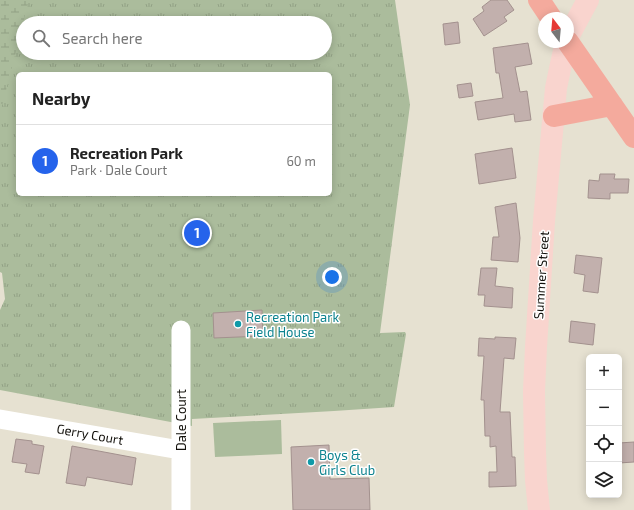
<!DOCTYPE html>
<meta charset="utf-8">
<style>
:root{--surface:#fff;--page:#f2f2f2;--text:#222;--muted:#767676;--line:#e0e0e0;--accent:#2563eb}
body{margin:0;font-family:"Exo 2",sans-serif;background:var(--page);color:var(--text)}
.controls{position:absolute;right:12px;bottom:12px;display:grid;overflow:hidden;border-radius:6px;box-shadow:0 2px 10px #0003}
.controls button{width:36px;height:36px;display:grid;place-items:center;padding:0;border:0;border-bottom:1px solid var(--line);background:var(--surface);color:var(--text);font:20px sans-serif}
.compass{position:absolute;left:538px;top:12px;width:36px;height:36px;border-radius:50%;background:var(--surface);box-shadow:0 2px 10px #0003;rotate:344deg}
.you{position:absolute;left:332px;top:277px;width:14px;height:14px;margin:-10px;border:3px solid #fff;border-radius:50%;background:#1a73e8;box-shadow:0 0 0 6px #1a73e833}
.badge{display:grid;place-items:center;width:26px;height:26px;border-radius:50%;background:var(--accent);color:#fff;font-size:13px;font-weight:700}
.pin{position:absolute;translate:-50% -50%;border:2px solid #fff;box-shadow:0 1px 4px #0006}
.list{margin:0;padding:0;list-style:none}
h2{display:flex;justify-content:space-between;align-items:center;height:52px;margin:0;padding:0 16px;font-size:17px}
h2 small{font-size:13px;font-weight:400;color:var(--muted)}
.list li{display:grid;grid-template-columns:26px 1fr auto;gap:12px;align-items:center;box-sizing:border-box;height:72px;padding:0 16px;border-top:1px solid var(--line)}
.list b{display:block;font-size:15px;white-space:nowrap}
.list p{margin:0;font-size:13px;white-space:nowrap;color:var(--muted)}
.list em{font-size:13px;font-style:normal;color:var(--muted)}
.icon{flex:none;width:22px;height:22px;fill:none;stroke:currentColor;stroke-width:2;stroke-linecap:round;stroke-linejoin:round}
.map{position:relative;flex:none;width:634px;height:510px;overflow:hidden}
.search{position:absolute;background:var(--surface);box-shadow:0 2px 10px #0003;left:16px;top:16px;width:316px;height:44px;display:flex;align-items:center;gap:10px;box-sizing:border-box;padding:0 14px;border-radius:22px;color:var(--muted);font-size:15px}
.panel{position:absolute;background:var(--surface);box-shadow:0 2px 10px #0003;left:16px;top:72px;width:316px;height:124px;border-radius:6px}
.map>svg:first-child{display:block}
.grass{fill:#abbc9c}
.wetland{fill:url(#wetland-marsh)}
.park{fill:url(#park-tufts);fill-rule:evenodd}
.building{fill:#c2b0ad;stroke:#a3918e}
.lines{fill:none;stroke-linecap:round;stroke-linejoin:round}
.street{stroke:#fff;stroke-width:19}
.secondary{stroke:#f9d4ce;stroke-width:22}
.primary{stroke:#f4aa9d;stroke-width:22}
.culture-dot{fill:#0f9aa8;stroke:#fff;stroke-width:1.5}
.labels{text-anchor:middle;stroke-width:3;stroke-linejoin:round;paint-order:stroke}
.street-label{font-size:13px;fill:#13110c;stroke:#fff}
.culture-label{font-size:13px;fill:#0d838f;stroke:#fff;text-anchor:start}
</style>
<div class="map">
<svg width="634" height="510" viewBox="0 0 634 510">
<defs>
<pattern id="wetland-marsh" width="20" height="14" patternUnits="userSpaceOnUse"><rect width="20" height="14" fill="#abbc9c"/><path d="M1 5h8M5 5V1M11 12h8M15 12V8" fill="none" stroke="#92a185"/></pattern>
<pattern id="park-tufts" width="24" height="20" patternUnits="userSpaceOnUse"><rect width="24" height="20" fill="#abbc9c"/><path d="M3 7l-1-3M5 7V3M7 7l1-3M15 17l-1-3M17 17v-4M19 17l1-3" fill="none" stroke="#92a185"/></pattern>
</defs>
<rect width="100%" height="100%" fill="#e6e1d1"/>
<path class="grass" d="M281,420L282,454L215,457L213,423Z"/>
<path class="wetland" d="M0,0H36L31,23H23V53L18,74L0,243Z"/>
<path class="park" d="M29,0H395L410,105L380,333L405,332L406,334L394,407L334,411L192,419V426L0,390V310L5,299L2,273L0,272V114L23,24V53H325V23H23ZM18,74H330V194H18Z"/>
<path class="building" d="M491,0H507L514,10L504,17L507,21L484,36L473,19L484,11L482,7Z
M458,22L460,43L445,45L443,24Z
M528,43L532,64L515,67L520,92L527,91L531,120L515,122L514,114L478,120L475,102L503,98L499,73H496L493,48Z
M471,83L473,96L459,98L457,85Z
M512,148L516,178L479,184L475,154Z
M600,174H615L614,179H629L628,193H610V199L588,198L589,180L599,181Z
M516,203L520,238L518,262L491,260L493,237H499L495,207Z
M576,255L602,258L598,293L583,291L585,275L574,273Z
M481,268H497L495,286L513,288L512,308L484,306L485,295H478Z
M262,310L263,336L214,338L213,313Z
M571,321L595,324L593,345L569,342Z
M495,337L516,338L514,359L504,358L500,412H510L512,457H515L516,486L489,487V472H497L496,446L490,447V436H485L484,400H481L484,356H478L479,338L495,339Z
M16,439L32,441V444L44,446L39,474L25,472L27,464L12,462Z
M634,442V462L619,463V443Z
M329,445L330,479L369,478L370,510H293L291,447Z
M72,446L136,458L132,485L87,477L85,486L66,483Z"/>
<g class="lines">
<path class="street" d="M0,419L180,450
M181,510V330"/>
<path class="secondary" d="M568,37L588,0
M539,510L536,480L535,452L534,391L536,347L544,221L556,88L561,64L566,42"/>
<path class="primary" d="M539,0L551,18
M568,42L634,137
M554,116L612,105"/>
</g>
<g class="culture-dot">
<circle cx="238" cy="324" r="4"/>
<circle cx="311" cy="462" r="4"/>
</g>
<g class="labels">
<g class="street-label">
<text transform="translate(541 275) rotate(-86)" y="5">Summer Street</text>
<text transform="translate(181 420) rotate(-90)" y="5">Dale Court</text>
<text transform="translate(90 434) rotate(10)" y="5">Gerry Court</text>
</g>
<g class="culture-label">
<text x="246" y="322">Recreation Park<tspan x="246" dy="15">Field House</tspan></text>
<text x="319" y="460">Boys &amp;<tspan x="319" dy="15">Girls Club</tspan></text>
</g>
</g>
</svg>
<div class="controls">
<button>+</button>
<button>−</button>
<button><svg class="icon" aria-label="locate" viewBox="0 0 24 24"><circle cx="12" cy="12" r="6"/><path d="M12 2v4M12 18v4M2 12h4M18 12h4"/></svg></button>
<button><svg class="icon" aria-label="layers" viewBox="0 0 24 24"><path d="M12 4l9 5-9 5-9-5zM3 14l9 5 9-5"/></svg></button>
</div>
<svg class="compass" viewBox="-18 -18 36 36"><path d="M0-13l5 13h-10z" fill="#e53935"/><path d="M0 13l5-13h-10z" fill="#767676"/></svg>
<div class="you"></div>
<div class="pin badge" style="left:197px;top:233px">1</div>
<div class="search"><svg class="icon" aria-label="search" viewBox="0 0 24 24"><circle cx="10" cy="10" r="6"/><path d="M15 15l6 6"/></svg>Search here</div>
<section class="panel">
<h2>Nearby<small></small></h2>
<ul class="list">
<li><span class="badge">1</span><div><b>Recreation Park</b><p>Park · Dale Court</p></div><em>60 m</em></li>
</ul>
</section>
</div>
